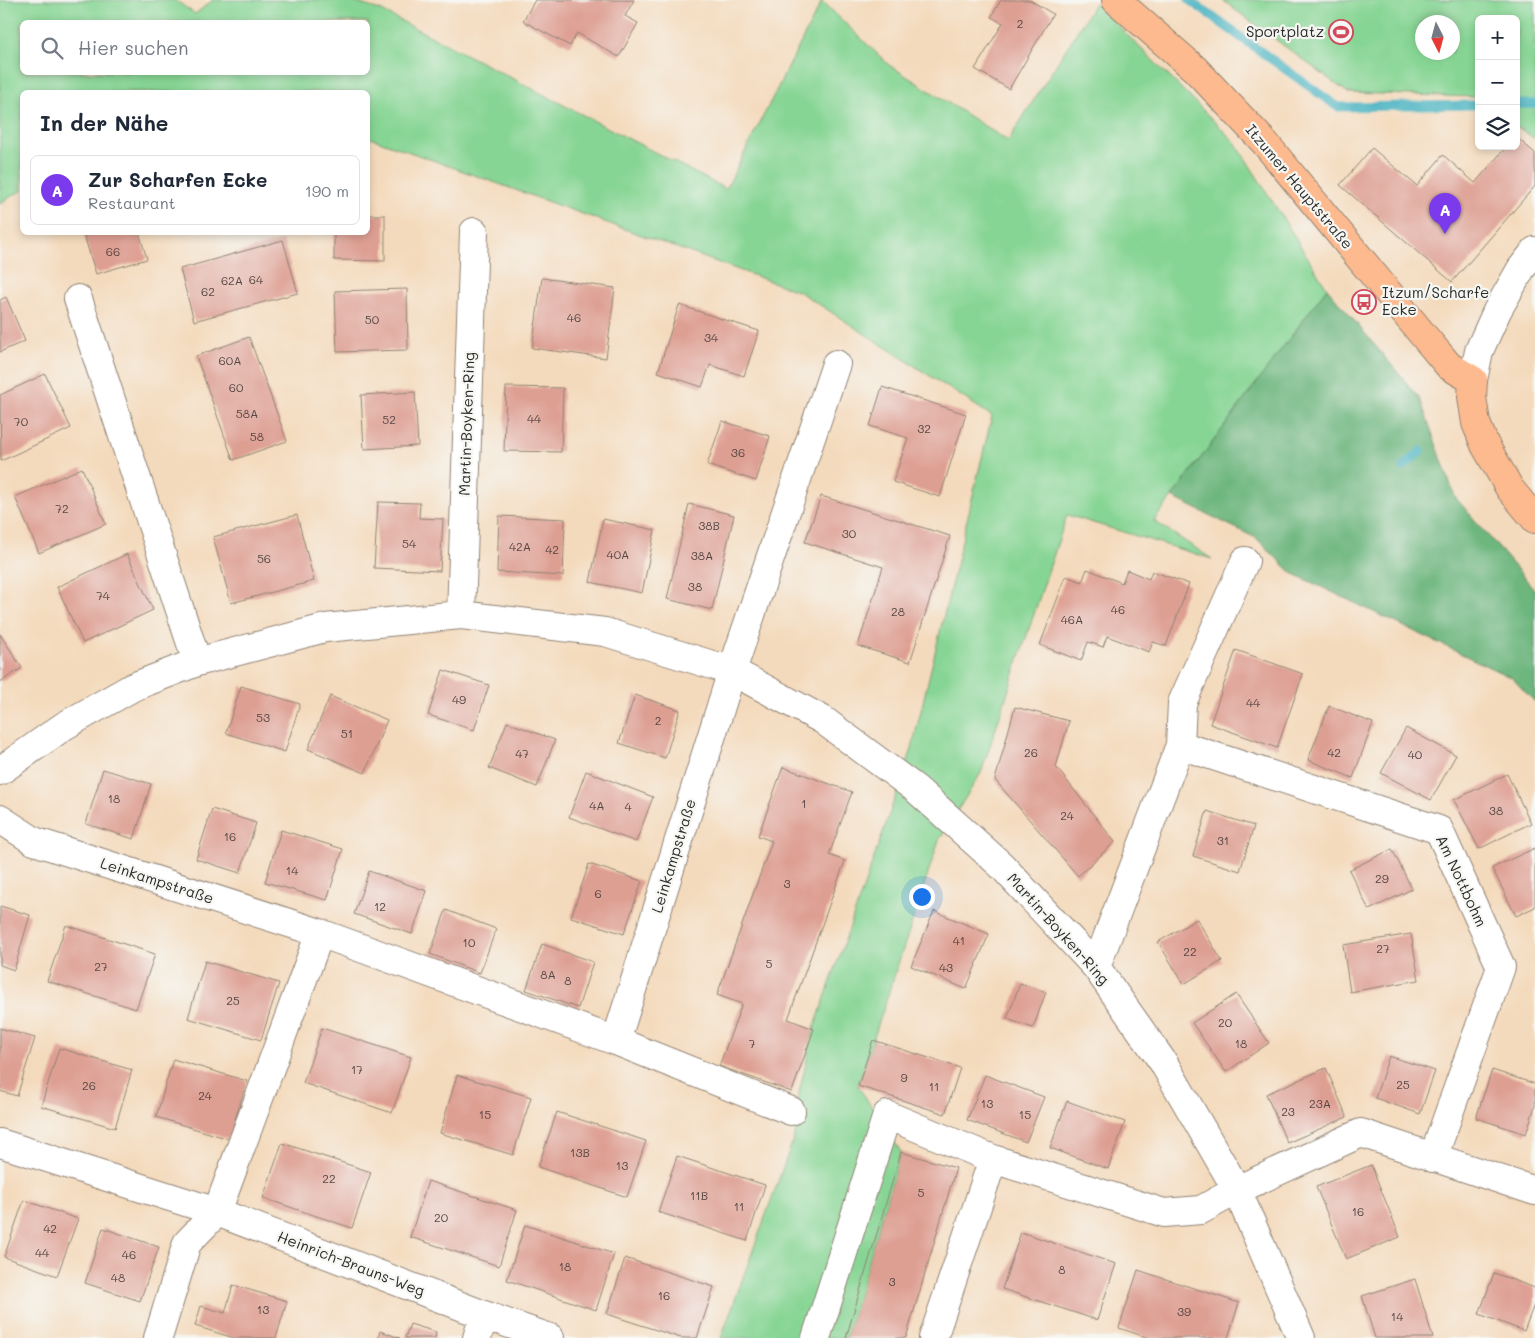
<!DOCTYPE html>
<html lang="de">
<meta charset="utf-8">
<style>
:root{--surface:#fff;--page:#f2f2f3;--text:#1f2937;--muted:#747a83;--line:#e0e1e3;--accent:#7c3aed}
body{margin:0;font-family:Mali,sans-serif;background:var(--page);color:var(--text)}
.controls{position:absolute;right:15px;top:15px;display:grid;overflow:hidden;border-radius:8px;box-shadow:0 2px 8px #0003}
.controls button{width:45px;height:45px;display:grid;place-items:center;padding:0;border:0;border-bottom:1px solid var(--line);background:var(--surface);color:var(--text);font:25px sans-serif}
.compass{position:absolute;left:1415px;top:15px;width:45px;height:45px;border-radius:50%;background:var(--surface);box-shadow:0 2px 8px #0003;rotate:174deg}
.you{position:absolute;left:921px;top:896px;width:18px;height:18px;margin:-12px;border:4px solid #fff;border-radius:50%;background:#1a73e8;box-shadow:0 0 0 8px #1a73e833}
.badge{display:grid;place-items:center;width:32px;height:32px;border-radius:50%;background:var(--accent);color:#fff;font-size:16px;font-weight:700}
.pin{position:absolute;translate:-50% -41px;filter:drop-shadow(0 1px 2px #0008)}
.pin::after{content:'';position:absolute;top:26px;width:18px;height:15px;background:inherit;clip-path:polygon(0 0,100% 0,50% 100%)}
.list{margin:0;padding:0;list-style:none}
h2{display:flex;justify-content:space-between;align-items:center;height:65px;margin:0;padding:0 20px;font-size:21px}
h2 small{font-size:16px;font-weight:400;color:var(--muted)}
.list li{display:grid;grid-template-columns:32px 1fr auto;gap:15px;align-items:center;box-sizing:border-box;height:70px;margin:0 10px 10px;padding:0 10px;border:1px solid var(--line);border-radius:8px}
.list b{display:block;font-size:19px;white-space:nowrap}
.list p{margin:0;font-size:16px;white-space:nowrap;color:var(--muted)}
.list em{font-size:16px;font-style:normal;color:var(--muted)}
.icon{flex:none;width:28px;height:28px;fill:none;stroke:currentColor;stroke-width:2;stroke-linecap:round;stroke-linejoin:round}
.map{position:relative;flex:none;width:1535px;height:1338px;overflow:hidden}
.search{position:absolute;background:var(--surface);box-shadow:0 2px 8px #0003;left:20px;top:20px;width:350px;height:55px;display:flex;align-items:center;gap:12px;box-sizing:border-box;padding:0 18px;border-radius:8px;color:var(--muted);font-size:19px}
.panel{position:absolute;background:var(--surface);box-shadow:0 2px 8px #0003;left:20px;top:90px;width:350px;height:145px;border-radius:8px}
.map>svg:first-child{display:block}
.green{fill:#87d594;stroke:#598060;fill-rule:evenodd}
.forest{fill:#6db67e;stroke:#4c7054}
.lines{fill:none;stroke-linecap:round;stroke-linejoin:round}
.stream{stroke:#43b1c0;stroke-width:9}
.building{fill:#de9f93}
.minor-casing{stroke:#908274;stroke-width:30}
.major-casing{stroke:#908274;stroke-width:30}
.minor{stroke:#fff;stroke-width:28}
.major{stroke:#fcba8e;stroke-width:28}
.labels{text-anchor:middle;stroke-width:4.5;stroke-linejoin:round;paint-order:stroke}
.number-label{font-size:12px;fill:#584845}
.poi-label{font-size:15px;fill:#2b2b2b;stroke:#f6f6f2;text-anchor:end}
.street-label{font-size:15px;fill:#2b2b2b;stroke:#f6f6f2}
</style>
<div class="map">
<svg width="1535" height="1338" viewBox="0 0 1535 1338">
<rect width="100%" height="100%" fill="#f6f6f2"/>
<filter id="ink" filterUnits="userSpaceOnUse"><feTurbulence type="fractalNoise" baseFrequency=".02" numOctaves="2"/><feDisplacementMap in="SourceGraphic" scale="10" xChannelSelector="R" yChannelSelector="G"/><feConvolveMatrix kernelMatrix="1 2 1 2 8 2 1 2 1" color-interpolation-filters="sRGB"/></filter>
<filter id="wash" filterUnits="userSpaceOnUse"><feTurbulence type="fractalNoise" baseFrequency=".0096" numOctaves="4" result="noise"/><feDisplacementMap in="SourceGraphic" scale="20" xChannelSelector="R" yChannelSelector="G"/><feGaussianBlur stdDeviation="1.12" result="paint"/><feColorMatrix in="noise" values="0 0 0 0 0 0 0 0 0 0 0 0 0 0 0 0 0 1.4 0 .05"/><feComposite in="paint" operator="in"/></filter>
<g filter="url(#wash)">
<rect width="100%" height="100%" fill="#f4dabc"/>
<path class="green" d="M0,0H175L195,14L213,0H347L380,10L726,189L822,1L889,65L1008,141L1095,3L1235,142L1327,288L1154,521L1212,559L1067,515L981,773L939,840L858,1086L901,1152L846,1338H721L796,1132L799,1093L814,1029L911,752L992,416L800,292L368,137V92H22V191L13,195L0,204ZM22,22H368V72H22Z
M1222,0H1535V139L1516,126V19H1479V99L1476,97L1348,93ZM1422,22H1452V52H1422Z"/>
<path class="forest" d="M1327,288L1420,399L1455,497L1535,590V702L1512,678L1292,573L1256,538L1172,497Z"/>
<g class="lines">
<path class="stream" d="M1189,0L1338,107L1479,105
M1516,104H1535
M1403,467L1421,451"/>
</g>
<g id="blocks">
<path class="building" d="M535,0H634L625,16L638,23L619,57L577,33L570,46L523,21Z
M1001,0H1030L1053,14L1009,89L975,69L1003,23L991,17Z
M1516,137L1535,153V186L1452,282L1340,185L1372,148L1417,186L1443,155L1475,183L1507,146H1516Z
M368,215H385V261L334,260V232H368Z
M83,232H139L147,259L96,274Z
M283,240L298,293L194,321L180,269Z
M542,278L615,288L606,358L532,348Z
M407,289L408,350L337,352L335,291Z
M6,297L25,341L0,352V300Z
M679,305L759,331L744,376L710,365L702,387L658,372Z
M249,337L287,441L233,460L196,356Z
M45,374L71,428L1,461L0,395Z
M506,387L563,388L561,452L504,451Z
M882,387L966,414L940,497L893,482L908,438L870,426Z
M415,392L418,446L364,449L361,395Z
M722,421L770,436L756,481L707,465Z
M82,468L106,524L39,553L15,497Z
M821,496L950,536L910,662L858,646L883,567L805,542Z
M378,502L420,503L419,518L443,519L440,571L374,568Z
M689,504L734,515L712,610L667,599Z
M297,515L314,581L231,603L213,537Z
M499,516L565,519L563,576L497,572Z
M603,519L655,530L642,593L590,582Z
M127,554L153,610L83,643L57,587Z
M1087,569L1122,583L1127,570L1149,579L1152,571L1189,584L1166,646L1153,642L1149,652L1107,636L1103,647L1088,642L1081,661L1040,645L1066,576L1082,582Z
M0,634L22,668L0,682Z
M1236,650L1303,674L1277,748L1210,724Z
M443,670L489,685L474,730L428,715Z
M241,686L300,704L285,752L226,733Z
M635,695L680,710L665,758L619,743Z
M330,696L387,720L365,773L308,749Z
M1329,706L1373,723L1353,778L1308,760Z
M1015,707L1069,721L1056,767L1115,842L1078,876L995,780Z
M507,722L555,740L537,787L489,768Z
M1406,728L1456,755L1431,800L1381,773Z
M783,767L852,792L829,855L845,861L788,1019L814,1029L792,1092L719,1066L742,1004L717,995L772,841L758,836Z
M103,769L151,784L134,839L86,824Z
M586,771L653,797L636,842L569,817Z
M1507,774L1531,823L1479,849L1454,800Z
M212,809L256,823L240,873L196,859Z
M1207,811L1254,826L1240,871L1193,856Z
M281,830L343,849L327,900L265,882Z
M1535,848V907L1516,916L1492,868Z
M1392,849L1412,889L1369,910L1349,870Z
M589,864L642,881L624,934L571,917Z
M369,871L427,891L412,934L354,914Z
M0,906L30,915L14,970L0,965Z
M446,910L496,929L480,973L430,954Z
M934,911L989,934L966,989L911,966Z
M1197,919L1222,961L1184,984L1158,942Z
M66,925L155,954L136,1009L47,981Z
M1411,934L1419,980L1350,992L1343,945Z
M542,944L593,962L578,1008L526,990Z
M205,961L279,983L261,1040L188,1018Z
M1020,983L1046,992L1033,1028L1007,1019Z
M1236,994L1269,1043L1226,1072L1192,1023Z
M0,1028L35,1038L17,1096L0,1091Z
M322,1028L411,1057L392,1113L303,1083Z
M873,1040L960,1068L945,1114L858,1086Z
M59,1048L132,1070L115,1128L41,1106Z
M1389,1056L1435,1071L1420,1114L1375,1098Z
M173,1059L247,1081L229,1139L156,1117Z
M1326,1068L1347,1117L1287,1143L1266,1094Z
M1492,1070L1535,1084V1106L1526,1134L1476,1118Z
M457,1075L531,1097L513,1155L440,1133Z
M985,1075L1044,1097L1026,1142L967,1120Z
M1067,1101L1125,1122L1108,1169L1050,1148Z
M557,1112L646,1141L627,1197L538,1167Z
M282,1143L371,1172L352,1228L263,1198Z
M901,1152L956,1168L906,1338H846Z
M677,1156L765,1185L747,1241L658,1212Z
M1371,1165L1400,1237L1346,1259L1316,1187Z
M428,1181L517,1210L499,1266L410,1237Z
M24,1200L78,1219L57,1276L4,1257Z
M525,1225L614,1254L596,1310L507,1280Z
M103,1228L159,1247L140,1301L85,1283Z
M1021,1232L1116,1264L1097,1320L1002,1289Z
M625,1258L714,1287L697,1338H681L607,1314Z
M1138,1270L1239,1303L1228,1338H1149L1119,1328Z
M1494,1273L1535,1288V1302L1524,1331L1479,1314Z
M1415,1279L1433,1338H1375L1362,1296Z
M233,1285L287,1301L276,1338H234L195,1326L201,1306L225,1313Z
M410,1324L436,1332L435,1338H405Z
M380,1331L400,1338H378Z"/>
</g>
</g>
<g filter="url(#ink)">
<use href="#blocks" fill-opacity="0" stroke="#908274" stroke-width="1"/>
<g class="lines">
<defs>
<path id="minor" d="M78,299L197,662
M1473,380L1479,351L1497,311L1521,269L1535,251
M461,615L474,232
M1180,745L1439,830L1501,967L1433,1158
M0,771L64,726L133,687L197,662L325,628L461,615L605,632L732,671L823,720L916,789L1002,866L1096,967L1163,1062L1237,1190L1301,1338
M0,819L34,841L320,933L217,1212L484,1315L550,1338
M320,933L616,1041L732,671L836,364
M1096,967L1180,745L1182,703L1245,561
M616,1041L791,1111
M0,1143L217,1212L187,1243L158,1338
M477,1338L484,1315
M816,1338L887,1115L993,1159
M933,1338L993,1159L1164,1213L1201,1210L1237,1190L1361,1133L1535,1191"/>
<path id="major" d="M1116,0L1195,69L1265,143L1428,341L1449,366L1473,380L1472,397L1476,423L1485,445L1510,489L1535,519"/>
</defs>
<use href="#minor" class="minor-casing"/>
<use href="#major" class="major-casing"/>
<use href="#minor" class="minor"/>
<use href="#major" class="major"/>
</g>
</g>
<defs>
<symbol id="stadium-ring" viewBox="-11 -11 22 22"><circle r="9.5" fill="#f6f6f2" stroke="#d1495b" stroke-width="1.5"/><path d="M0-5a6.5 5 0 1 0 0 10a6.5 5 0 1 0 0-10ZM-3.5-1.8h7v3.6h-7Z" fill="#d1495b"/></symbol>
<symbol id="bus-ring" viewBox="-11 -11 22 22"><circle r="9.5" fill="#f6f6f2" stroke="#d1495b" stroke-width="1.5"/><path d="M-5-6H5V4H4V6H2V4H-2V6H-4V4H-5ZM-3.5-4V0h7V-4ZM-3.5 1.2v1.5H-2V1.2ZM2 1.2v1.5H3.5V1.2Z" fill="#d1495b"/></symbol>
</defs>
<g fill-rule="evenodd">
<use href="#stadium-ring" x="1327" y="18" width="28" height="28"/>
<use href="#bus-ring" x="1350" y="288" width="28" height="28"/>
</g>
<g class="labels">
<g class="number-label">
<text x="1020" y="28">2</text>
<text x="113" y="256">66</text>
<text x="256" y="284">64</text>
<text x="232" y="285">62A</text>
<text x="208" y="296">62</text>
<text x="574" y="322">46</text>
<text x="372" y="324">50</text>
<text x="711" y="342">34</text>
<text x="230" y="365">60A</text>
<text x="236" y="392">60</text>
<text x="247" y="418">58A</text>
<text x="534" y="423">44</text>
<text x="389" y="424">52</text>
<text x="21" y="426">70</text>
<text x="924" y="433">32</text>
<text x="257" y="441">58</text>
<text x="738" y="457">36</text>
<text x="62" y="513">72</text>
<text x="709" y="530">38B</text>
<text x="849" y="538">30</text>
<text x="409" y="548">54</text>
<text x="520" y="551">42A</text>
<text x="552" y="554">42</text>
<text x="618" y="559">40A</text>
<text x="702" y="560">38A</text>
<text x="264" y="563">56</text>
<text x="695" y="591">38</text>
<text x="103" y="600">74</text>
<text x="1118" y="614">46</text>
<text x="898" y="616">28</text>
<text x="1072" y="624">46A</text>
<text x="459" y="704">49</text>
<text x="1253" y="707">44</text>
<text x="263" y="722">53</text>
<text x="658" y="725">2</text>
<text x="347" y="738">51</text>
<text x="1031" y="757">26</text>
<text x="1334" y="757">42</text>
<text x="522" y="758">47</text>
<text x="1415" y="759">40</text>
<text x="114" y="803">18</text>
<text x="804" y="808">1</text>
<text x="597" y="810">4A</text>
<text x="628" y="811">4</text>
<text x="1496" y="815">38</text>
<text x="1067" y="820">24</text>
<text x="230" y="841">16</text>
<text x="1223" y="845">31</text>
<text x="292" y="875">14</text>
<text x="1382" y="883">29</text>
<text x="787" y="888">3</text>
<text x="598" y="898">6</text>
<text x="380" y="911">12</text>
<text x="959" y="945">41</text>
<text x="469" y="947">10</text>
<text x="1383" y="953">27</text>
<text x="1190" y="956">22</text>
<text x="769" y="968">5</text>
<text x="101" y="971">27</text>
<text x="946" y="972">43</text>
<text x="548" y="979">8A</text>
<text x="568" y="985">8</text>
<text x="233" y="1005">25</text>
<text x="1225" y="1027">20</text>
<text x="752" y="1048">7</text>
<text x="1241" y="1048">18</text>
<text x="357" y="1074">17</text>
<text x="904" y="1082">9</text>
<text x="1403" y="1089">25</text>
<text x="89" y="1090">26</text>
<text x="934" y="1091">11</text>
<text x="205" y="1100">24</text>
<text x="987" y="1108">13</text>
<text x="1320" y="1108">23A</text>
<text x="1288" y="1116">23</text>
<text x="485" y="1119">15</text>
<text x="1025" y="1119">15</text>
<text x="580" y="1157">13B</text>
<text x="622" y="1170">13</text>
<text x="329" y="1183">22</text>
<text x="921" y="1197">5</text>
<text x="699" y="1200">11B</text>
<text x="739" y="1211">11</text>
<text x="1358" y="1216">16</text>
<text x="441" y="1222">20</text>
<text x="50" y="1233">42</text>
<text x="42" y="1257">44</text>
<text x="129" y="1259">46</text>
<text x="565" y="1271">18</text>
<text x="1062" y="1274">8</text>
<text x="118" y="1282">48</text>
<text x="892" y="1286">3</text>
<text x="664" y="1300">16</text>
<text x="263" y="1314">13</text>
<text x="1184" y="1316">39</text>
<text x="1397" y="1321">14</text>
</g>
<g class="poi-label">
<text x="1324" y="37">Sportplatz</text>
<text x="1382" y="298" text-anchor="start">Itzum/Scharfe<tspan x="1382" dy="17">Ecke</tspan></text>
</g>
<g class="street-label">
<text transform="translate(1299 187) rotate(50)" y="5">Itzumer Hauptstraße</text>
<text transform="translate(467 424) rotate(-88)" y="5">Martin-Boyken-Ring</text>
<text transform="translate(674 856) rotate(-73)" y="5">Leinkampstraße</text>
<text transform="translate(157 881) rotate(18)" y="5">Leinkampstraße</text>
<text transform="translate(1461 881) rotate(65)" y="5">Am Nottbohm</text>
<text transform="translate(1058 929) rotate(48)" y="5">Martin-Boyken-Ring</text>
<text transform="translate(351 1264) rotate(21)" y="5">Heinrich-Brauns-Weg</text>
</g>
</g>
</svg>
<div class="controls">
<button>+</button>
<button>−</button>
<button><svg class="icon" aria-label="layers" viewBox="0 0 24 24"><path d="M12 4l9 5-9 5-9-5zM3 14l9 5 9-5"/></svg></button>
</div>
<svg class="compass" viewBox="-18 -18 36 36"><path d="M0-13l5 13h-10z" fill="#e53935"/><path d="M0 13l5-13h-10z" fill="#747a83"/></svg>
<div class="you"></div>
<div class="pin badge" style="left:1445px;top:234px">A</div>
<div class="search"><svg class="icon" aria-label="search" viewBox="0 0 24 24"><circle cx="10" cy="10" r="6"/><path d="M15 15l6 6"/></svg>Hier suchen</div>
<section class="panel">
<h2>In der Nähe<small></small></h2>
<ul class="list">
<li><span class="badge">A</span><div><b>Zur Scharfen Ecke</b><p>Restaurant</p></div><em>190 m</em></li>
</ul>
</section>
</div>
